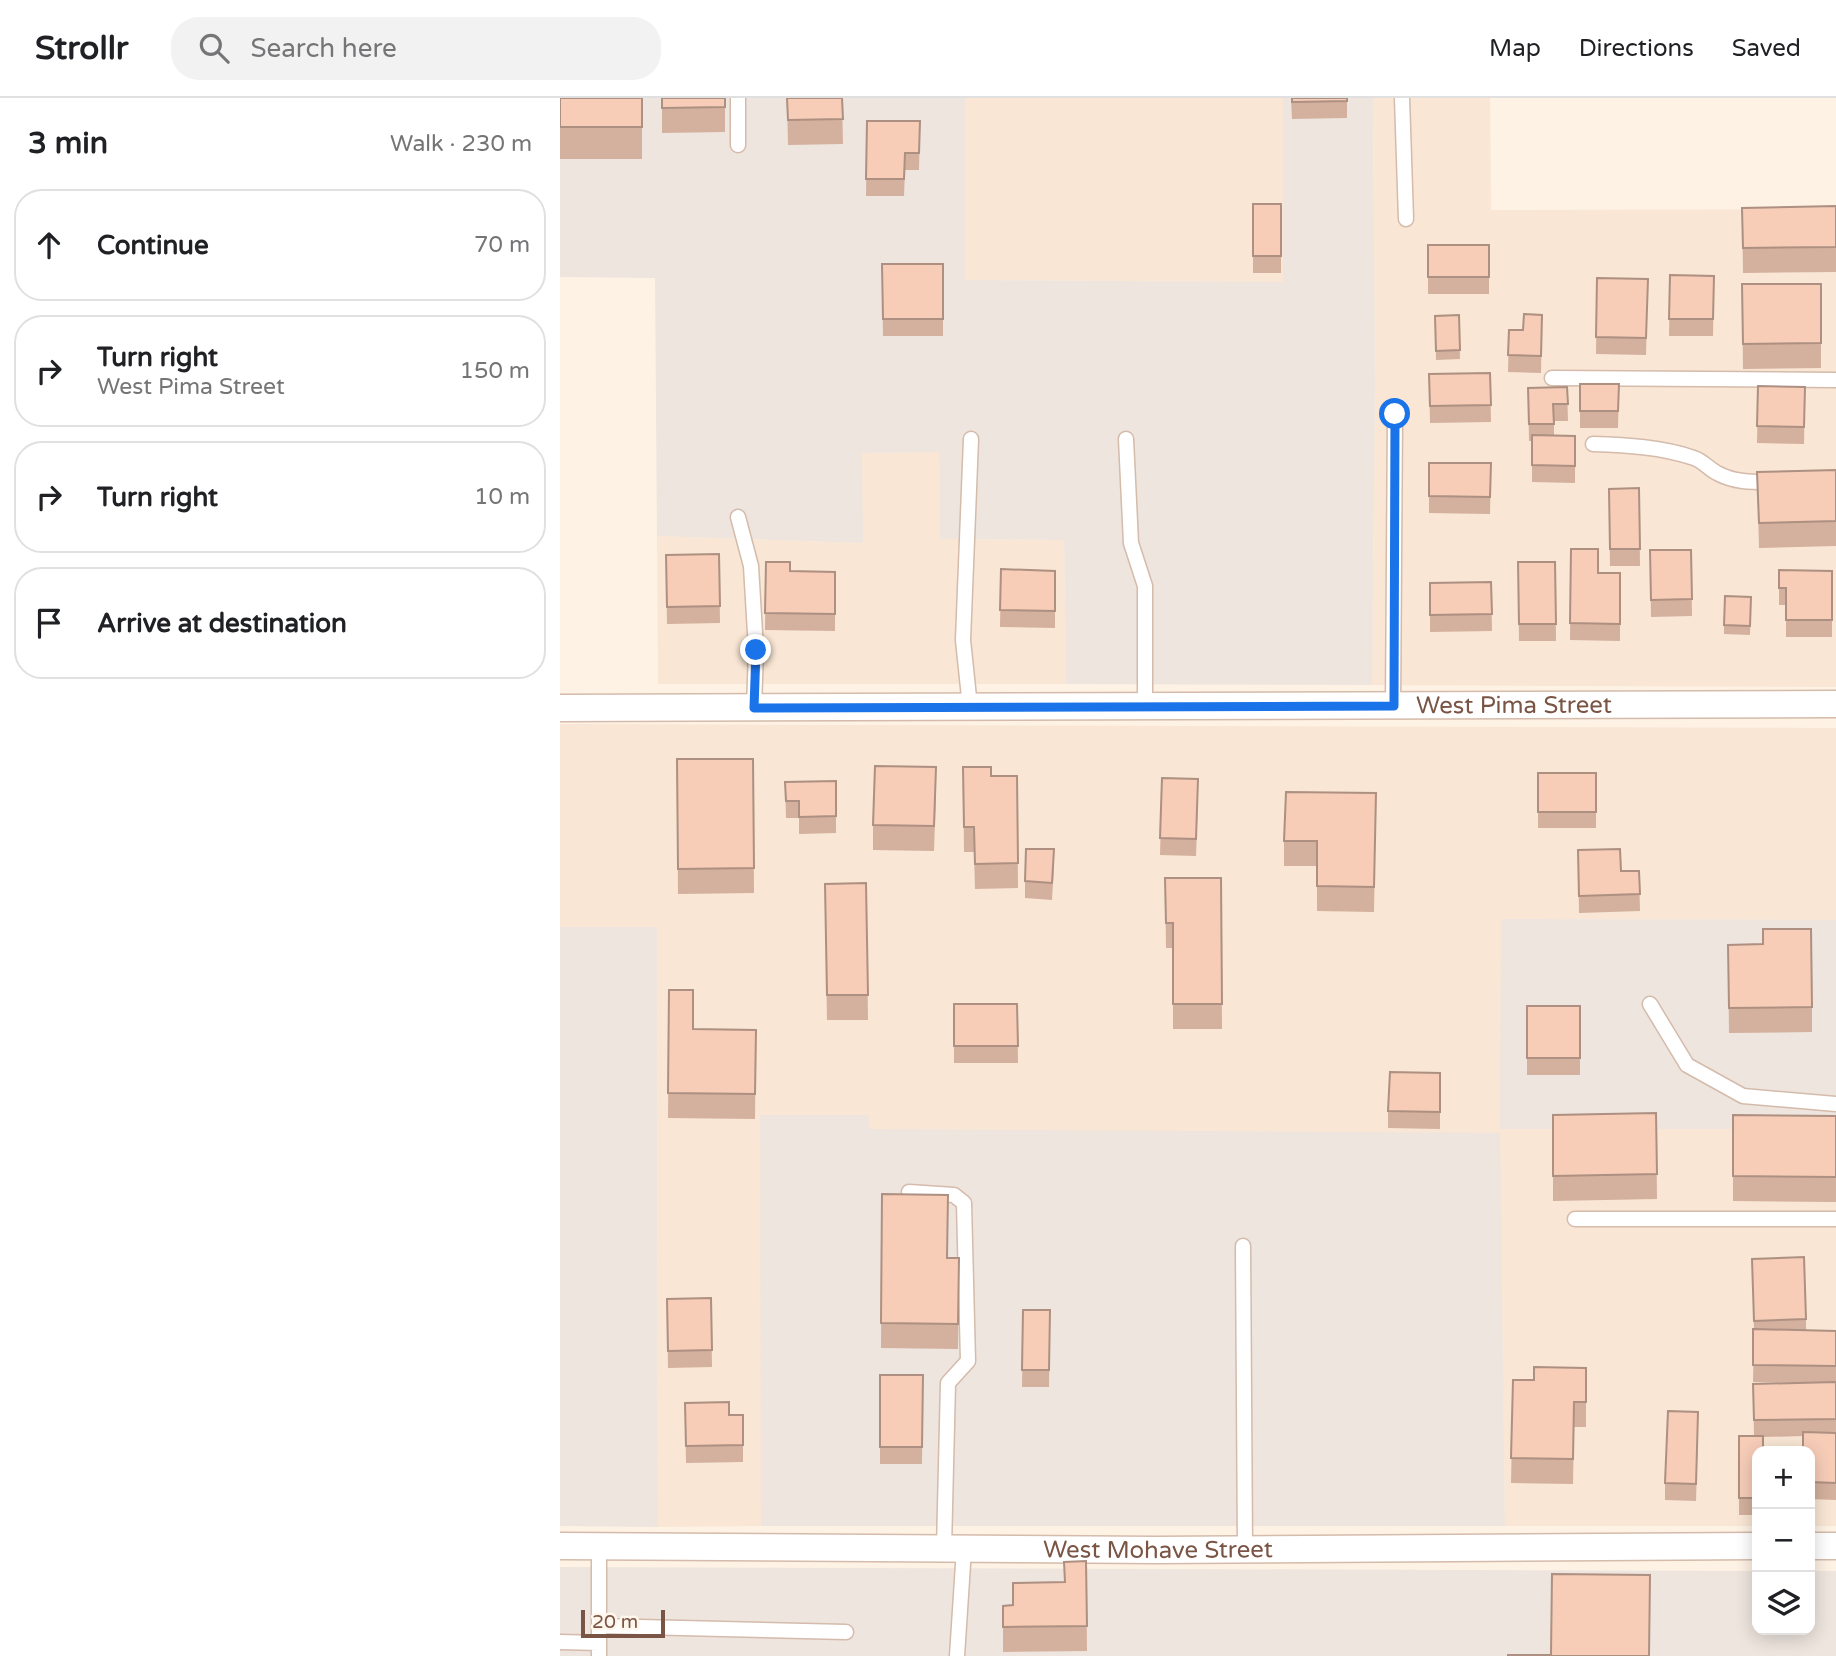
<!DOCTYPE html>
<meta charset="utf-8">
<style>
:root{--surface:#fff;--page:#f2f2f2;--text:#202124;--muted:#757577;--line:#e0e0e0}
body{margin:0;font-family:"Varela Round",sans-serif;background:var(--page);color:var(--text)}
.controls{position:absolute;right:21px;bottom:21px;display:grid;overflow:hidden;border-radius:14px;box-shadow:0 4px 18px #0003}
.controls button{width:63px;height:63px;display:grid;place-items:center;padding:0;border:0;border-bottom:2px solid var(--line);background:var(--surface);color:var(--text);font:35px sans-serif}
.scale{position:absolute;left:21px;bottom:18px;width:84px;box-sizing:border-box;padding-left:7px;border:4px solid #7a5546;border-top:0;font-size:19px;line-height:24px;white-space:nowrap;color:#7a5546;-webkit-text-stroke:5px #fff6ec;paint-order:stroke}
.stop{position:absolute;width:21px;height:21px;margin:-16px;border:5px solid #1a73e8;border-radius:50%;background:#fff}
.stop.end{background:#1a73e8;border-color:#fff;box-shadow:0 2px 7px #0008}
.list{margin:0;padding:0;list-style:none}
h2{display:flex;justify-content:space-between;align-items:center;height:91px;margin:0;padding:0 28px;font-size:30px}
h2 small{font-size:23px;font-weight:400;color:var(--muted)}
.list li{display:grid;grid-template-columns:46px 1fr auto;gap:21px;align-items:center;box-sizing:border-box;height:112px;margin:0 14px 14px;padding:0 14px;border:2px solid var(--line);border-radius:28px}
.list b{display:block;font-size:26px;white-space:nowrap}
.list p{margin:0;font-size:23px;white-space:nowrap;color:var(--muted)}
.list em{font-size:23px;font-style:normal;color:var(--muted)}
.icon{flex:none;width:38px;height:38px;fill:none;stroke:currentColor;stroke-width:2;stroke-linecap:round;stroke-linejoin:round}
.map{position:relative;flex:none;width:1276px;height:1558px;overflow:hidden}
header{display:flex;align-items:center;gap:42px;box-sizing:border-box;height:98px;padding:0 35px;background:var(--surface);border-bottom:2px solid var(--line)}
header strong{font-size:33px}
nav{display:flex;gap:38px;margin-inline-start:auto;font-size:24px}
.search{width:490px;height:63px;background:var(--page);display:flex;align-items:center;gap:18px;box-sizing:border-box;padding:0 24px;border-radius:28px;color:var(--muted);font-size:26px}
main{display:flex}
aside{flex:1;background:var(--surface)}
.map>svg:first-child{display:block}
.residential{fill:#f9e6d4}
.industrial{fill:#eee5de}
.lines{fill:none;stroke-linecap:round;stroke-linejoin:round}
.service-casing{stroke:#d4bbab;stroke-width:17}
.minor-casing{stroke:#d4bbab;stroke-width:29}
.service{stroke:#fff;stroke-width:14}
.minor{stroke:#fff;stroke-width:26}
.wall{fill:#d4b09e}
.building{fill:#f7cdb8;stroke:#ad9081;stroke-width:2}
.route{stroke:#1a73e8;stroke-width:9}
.labels{text-anchor:middle;stroke-width:5;stroke-linejoin:round;paint-order:stroke}
.street-label{font-size:24px;fill:#7a5546;stroke:#fff6ec}
</style>
<header>
<strong>Strollr</strong>
<div class="search"><svg class="icon" aria-label="search" viewBox="0 0 24 24"><circle cx="10" cy="10" r="6"/><path d="M15 15l6 6"/></svg>Search here</div>
<nav><a>Map</a><a>Directions</a><a>Saved</a></nav>
</header>
<main>
<aside>
<h2>3 min<small>Walk · 230 m</small></h2>
<ul class="list">
<li><svg class="icon" aria-label="ahead" viewBox="0 0 24 24"><path d="M12 20V5M6 11l6-6 6 6"/></svg><div><b>Continue</b></div><em>70 m</em></li>
<li><svg class="icon" aria-label="right" viewBox="0 0 24 24"><path d="M7 20v-9h11M14 6l5 5-5 5"/></svg><div><b>Turn right</b><p>West Pima Street</p></div><em>150 m</em></li>
<li><svg class="icon" aria-label="right" viewBox="0 0 24 24"><path d="M7 20v-9h11M14 6l5 5-5 5"/></svg><div><b>Turn right</b></div><em>10 m</em></li>
<li><svg class="icon" aria-label="arrive" viewBox="0 0 24 24"><path d="M6 21V4h12l-3 4 3 4H6"/></svg><div><b>Arrive at destination</b></div></li>
</ul>
</aside>
<div class="map">
<svg width="1276" height="1558" viewBox="0 0 1276 1558">
<rect width="100%" height="100%" fill="#fef2e4"/>
<path class="residential" d="M405,0H723V184L405,182Z
M813,0H930L931,112L1276,111V589L812,587L815,290Z
M379,354L380,441L504,442L506,586H98L97,438L302,445V355Z
M0,626L1276,630V822L941,821V1031H1276V1428H1250V1353H1197V1428H945L941,1146L309,1031V1018L201,1017V1428L98,1429L97,829H0Z"/>
<path class="industrial" d="M0,0H405V182L723,184V0H813L815,290L812,587L506,586L504,442L380,441L379,354L302,355L303,445L97,438L95,180L0,179Z
M941,821L1276,822V1031H940Z
M0,829H97L98,1429L0,1428Z
M200,1017H309V1031L940,1035L945,1428H201Z
M0,1469L1197,1473V1532H1250V1473H1276V1558H0Z"/>
<g class="lines">
<defs>
<path id="service" d="M842,0L846,121
M178,47V0
M992,280L1276,282
M566,341L571,445L585,488V609
M1033,346C1066,347 1102,349 1134,360C1143,363 1149,371 1157,375C1175,385 1195,384 1215,384
M178,419L191,468L196,552L194,610
M833,608L835,316
M410,609L403,542L411,341
M1090,906L1127,967L1183,998L1276,1006
M349,1094L394,1097L404,1105L408,1263L388,1285L384,1450
M1015,1121H1276
M683,1148L685,1451
M39,1448V1558
M39,1528L286,1534
M0,1544L39,1545
M397,1558L404,1451"/>
<g id="minor">
<path id="s1" d="M0,610L1276,606"/>
<path id="s2" d="M0,1448L597,1452L1197,1448"/>
<path d="M1250,1448H1276"/>
</g>
</defs>
<use href="#service" class="service-casing"/>
<use href="#minor" class="minor-casing"/>
<use href="#service" class="service"/>
<use href="#minor" class="minor"/>
</g>
<path class="wall" d="M0,0H82V61H0Z
M102,0H165V34L102,35Z
M227,0H282L283,46L228,47Z
M731,0H787V20L732,21Z
M307,23H360L359,72H345L344,98H306Z
M693,106H721V175H693Z
M1276,108V174L1183,175L1182,110Z
M868,147H929V196H868Z
M322,166H383V238H323Z
M1110,177L1154,178L1153,238H1109Z
M1037,180L1088,181L1086,257L1036,256Z
M1182,186H1261V270L1183,271Z
M899,217L900,261L876,262L875,218Z
M982,217L981,275L948,274L949,232H963Z
M930,275L931,324L870,325L869,276Z
M1020,286H1059L1058,330H1020Z
M1198,288L1245,289L1244,346L1197,345Z
M1007,289L1008,323H994V337L1015,338V385L972,384V343H969L968,290Z
M869,365H931L930,416L869,415Z
M1276,372V448L1199,450L1197,374Z
M1079,390L1080,468H1050L1049,391Z
M1011,451L1038,475H1060V543L1010,542Z
M1090,452H1131L1132,518L1091,519Z
M159,456L160,525L107,526L106,457Z
M206,464L230,473L275,474V533L205,532Z
M958,464H995L996,543H959Z
M441,471L495,473V530L440,529Z
M1219,472L1272,473V539H1226V507H1219Z
M931,484L932,533L870,534V485Z
M1191,499L1190,537L1164,536V527Z
M117,661H193L194,795L118,796Z
M403,669L431,678H457L458,790L415,791L414,754H404Z
M978,675H1036V730H978Z
M602,680L638,698L636,758L600,757Z
M276,683V735L239,736V720H226L225,684Z
M376,694L374,753L313,752V727Z
M816,695L814,814L757,813V768H724V743Z
M1018,752L1061,773H1079L1080,813L1019,815Z
M494,768L492,802L465,800V783Z
M605,780H661L662,931H613V850H606Z
M306,785L308,922H267L265,811Z
M1203,846L1252,909V934L1169,935L1168,847Z
M109,892L133,931L196,932L195,1021L108,1020Z
M394,906H457L458,965H394Z
M967,908H1020V977H967Z
M880,975V1031L828,1030V1013Z
M1096,1015L1097,1101L993,1103V1017Z
M1173,1017L1276,1018V1104L1173,1103Z
M322,1096L387,1160H399L398,1251L321,1250Z
M1192,1161L1246,1221V1232L1276,1233V1402L1250,1401V1353L1243,1338L1203,1339L1197,1353V1417H1179V1338H1194L1193,1286L1244,1285L1193,1284L1194,1232Z
M151,1200L152,1269L108,1270L107,1201Z
M463,1212H490L489,1289H462Z
M1026,1270V1329H1014L1013,1386L951,1385L953,1282H974Z
M320,1277H363L362,1366H320Z
M125,1305L169,1317H183V1364L126,1365Z
M1138,1331L1136,1403L1105,1402V1385Z
M526,1463L527,1553L443,1554V1508L453,1507L504,1484Z"/>
<path class="building" d="M0,0H82V29H0Z
M102,0H165V9L102,10Z
M227,0H282L283,21L228,22Z
M732,0H787V3L732,4Z
M307,23H360L359,55H345L344,81H306Z
M693,106H721V158H693Z
M1276,108V149L1183,150L1182,110Z
M868,147H929V179H868Z
M322,166H383V221H323Z
M1110,177L1154,178L1153,221H1109Z
M1037,180L1088,181L1086,240L1036,239Z
M1182,186H1261V245L1183,246Z
M964,216L982,217L981,258L948,257L949,232H963Z
M899,217L900,252L876,253L875,218Z
M930,275L931,307L870,308L869,276Z
M1020,286H1059L1058,313H1020Z
M1198,288L1245,289L1244,329L1197,328Z
M1007,289L1008,306H993L994,326H969L968,290Z
M972,337L1015,338V368L972,367Z
M869,365H931L930,399L869,398Z
M1276,372V423L1199,425L1197,374Z
M1079,390L1080,451H1050L1049,391Z
M1011,451H1038V475H1060V526L1010,525Z
M1090,452H1131L1132,501L1091,502Z
M159,456L160,508L107,509L106,457Z
M206,464H230V473L275,474V516L205,515Z
M958,464H995L996,526H959Z
M441,471L495,473V513L440,512Z
M1219,472L1272,473V522H1226V490H1219Z
M931,484L932,516L870,517V485Z
M1165,498L1191,499L1190,528L1164,527Z
M117,661H193L194,770L118,771Z
M315,668L376,669L374,728L313,727Z
M403,669H431V678H457L458,765L415,766L414,729H404Z
M978,675H1036V714H978Z
M602,680L638,681L636,741L600,740Z
M276,683V718L239,719V703H226L225,684Z
M726,694L816,695L814,789L757,788V743H724Z
M466,751H494L492,785L465,783Z
M1060,751L1061,773H1079L1080,796L1019,798L1018,752Z
M605,780H661L662,906H613V825H606Z
M306,785L308,897H267L265,786Z
M1203,831H1251L1252,909L1169,910L1168,847L1203,846Z
M109,892H133V931L196,932L195,996L108,995Z
M394,906H457L458,948H394Z
M967,908H1020V960H967Z
M830,974L880,975V1014L828,1013Z
M1096,1015L1097,1076L993,1078V1017Z
M1173,1017L1276,1018V1079L1173,1078Z
M322,1096L388,1097L387,1160H399L398,1226L321,1225Z
M1244,1159L1246,1221L1194,1223L1192,1161Z
M151,1200L152,1252L108,1253L107,1201Z
M463,1212H490L489,1272H462Z
M1193,1231L1276,1233V1268L1193,1267Z
M974,1269L1026,1270V1304H1014L1013,1361L951,1360L953,1282H974Z
M320,1277H363L362,1349H320Z
M1276,1284V1321L1194,1322L1193,1286Z
M169,1304V1317H183V1347L126,1348L125,1305Z
M1108,1313L1138,1314L1136,1386L1105,1385Z
M1243,1334L1276,1335V1385L1250,1384V1353H1243Z
M1179,1338H1203V1353H1197V1400H1179Z
M526,1463L527,1528L443,1529V1508L453,1507V1485L505,1484L504,1464Z
M992,1476L1090,1477L1089,1558H948V1557H991Z"/>
<g class="lines">
<path class="route" d="M196,552L194,610L834,608L835,316"/>
</g>
<g class="labels">
<g class="street-label">
<text dy="8" stroke="none"><textPath href="#s1" startOffset="954">West Pima Street</textPath></text>
<text dy="8" stroke="none"><textPath href="#s2" startOffset="598">West Mohave Street</textPath></text>
</g>
</g>
</svg>
<div class="controls">
<button>+</button>
<button>−</button>
<button><svg class="icon" aria-label="layers" viewBox="0 0 24 24"><path d="M12 4l9 5-9 5-9-5zM3 14l9 5 9-5"/></svg></button>
</div>
<div class="scale">20 m</div>
<div class="stop" style="left:835px;top:316px"></div>
<div class="stop end" style="left:196px;top:552px"></div>
</div>
</main>
